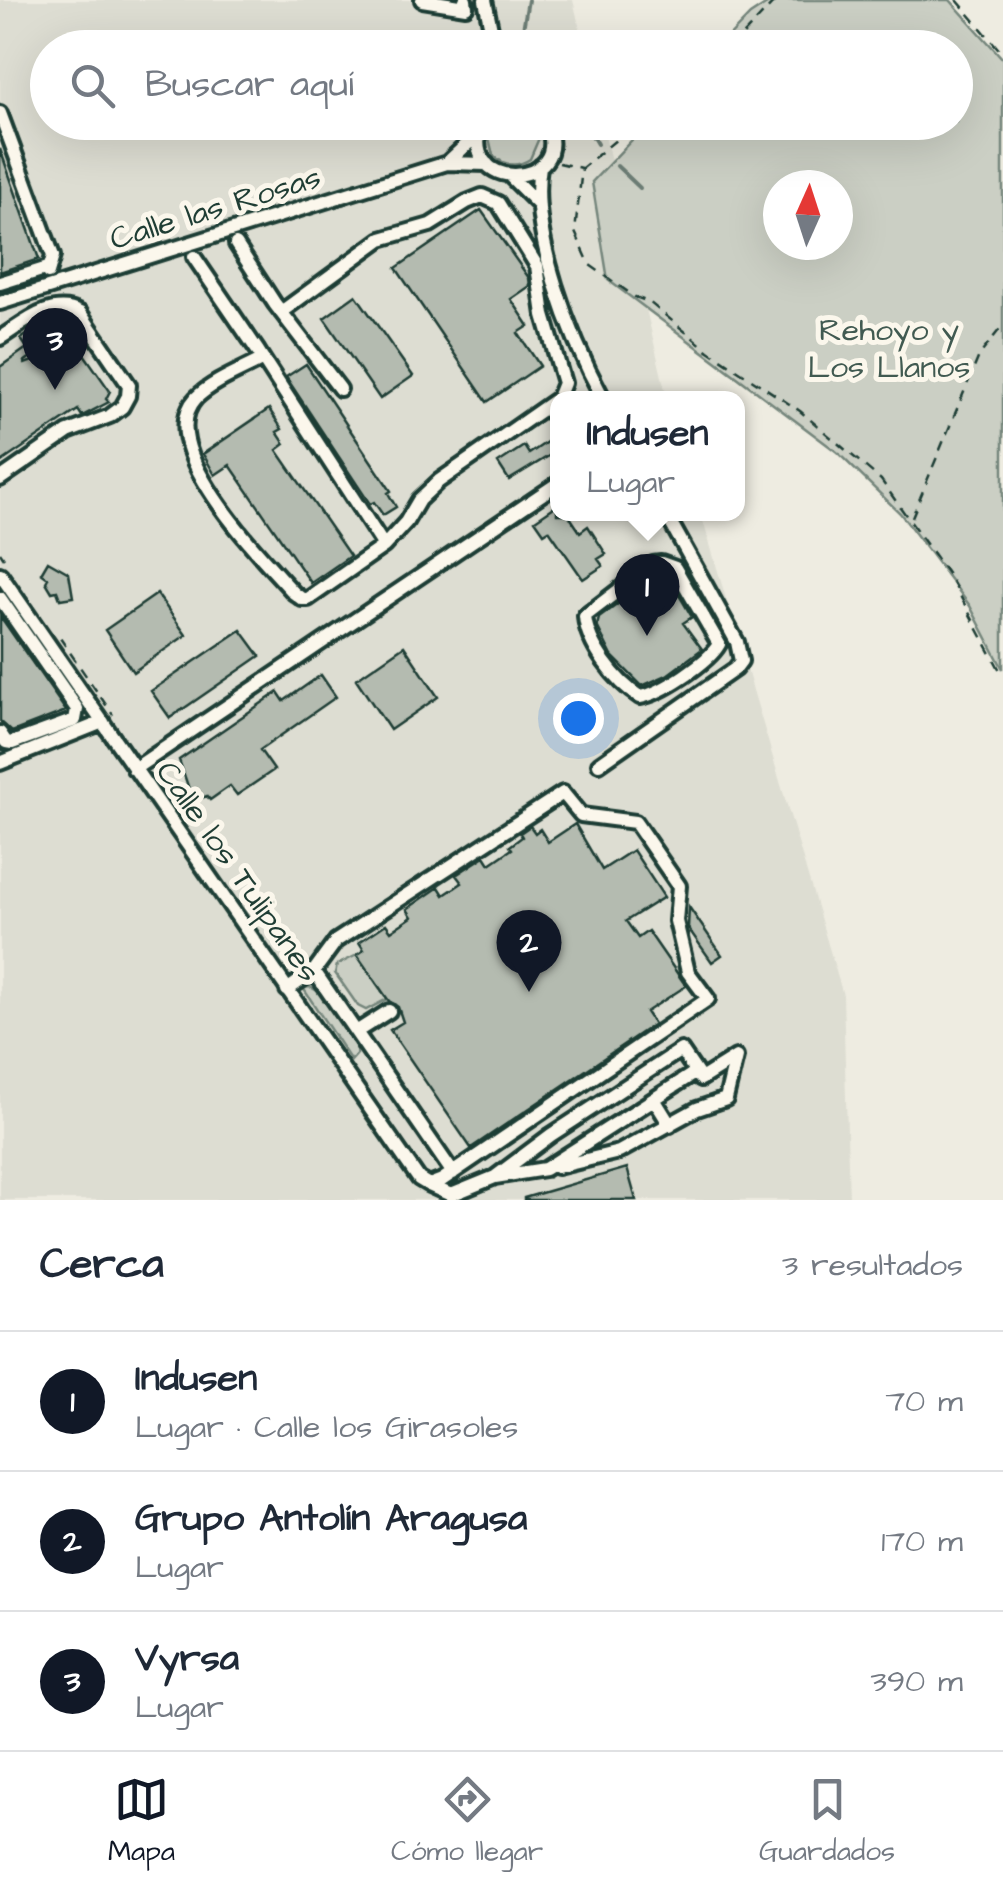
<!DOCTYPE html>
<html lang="es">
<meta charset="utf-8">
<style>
:root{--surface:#fff;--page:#f2f2f3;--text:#1f2937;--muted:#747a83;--line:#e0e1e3;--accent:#111827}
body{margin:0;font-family:"Architects Daughter",sans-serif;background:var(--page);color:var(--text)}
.compass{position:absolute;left:763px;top:170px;width:90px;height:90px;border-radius:50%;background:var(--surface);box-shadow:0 10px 40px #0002;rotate:3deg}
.you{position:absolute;left:578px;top:718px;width:35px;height:35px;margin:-25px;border:8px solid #fff;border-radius:50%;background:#1a73e8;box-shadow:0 0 0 15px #1a73e833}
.badge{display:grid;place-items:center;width:65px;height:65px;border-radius:50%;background:var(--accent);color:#fff;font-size:32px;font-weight:700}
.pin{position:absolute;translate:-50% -82px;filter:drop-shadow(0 2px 5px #0008)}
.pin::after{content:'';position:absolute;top:52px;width:35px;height:30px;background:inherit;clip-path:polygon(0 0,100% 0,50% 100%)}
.popup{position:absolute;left:550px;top:391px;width:195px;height:130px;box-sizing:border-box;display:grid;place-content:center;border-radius:20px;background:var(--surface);filter:drop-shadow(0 2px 8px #0005);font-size:32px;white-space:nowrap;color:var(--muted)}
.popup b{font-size:38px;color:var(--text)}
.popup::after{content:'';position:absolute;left:50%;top:100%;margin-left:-20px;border:20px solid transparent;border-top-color:var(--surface)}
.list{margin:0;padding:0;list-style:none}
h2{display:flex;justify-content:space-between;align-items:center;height:130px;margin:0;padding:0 40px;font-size:42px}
h2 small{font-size:32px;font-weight:400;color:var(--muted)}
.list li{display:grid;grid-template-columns:65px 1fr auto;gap:30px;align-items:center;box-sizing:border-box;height:140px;padding:0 40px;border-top:2px solid var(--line)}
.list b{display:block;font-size:38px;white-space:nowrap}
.list p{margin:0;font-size:32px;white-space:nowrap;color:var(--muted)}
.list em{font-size:32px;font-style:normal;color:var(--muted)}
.icon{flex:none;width:55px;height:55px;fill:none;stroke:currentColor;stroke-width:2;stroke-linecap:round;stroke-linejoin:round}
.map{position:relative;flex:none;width:1003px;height:1200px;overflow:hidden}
.search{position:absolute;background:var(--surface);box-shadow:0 10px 40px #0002;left:30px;right:30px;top:30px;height:110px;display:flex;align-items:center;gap:25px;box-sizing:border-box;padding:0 35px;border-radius:55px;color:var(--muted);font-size:38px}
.sheet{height:550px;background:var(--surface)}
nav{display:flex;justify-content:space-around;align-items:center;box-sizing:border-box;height:140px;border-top:2px solid var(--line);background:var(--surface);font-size:28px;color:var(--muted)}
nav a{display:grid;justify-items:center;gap:5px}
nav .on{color:var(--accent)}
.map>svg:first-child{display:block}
.built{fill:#ddddd2}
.green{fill:#cbcfc4;stroke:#75867c;stroke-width:2.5;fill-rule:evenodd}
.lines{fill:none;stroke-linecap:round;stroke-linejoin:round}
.stream{stroke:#6c7d74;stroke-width:4}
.building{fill:#b4bbb0;stroke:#1f3d34;stroke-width:2.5}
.minor-casing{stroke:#1f3d34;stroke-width:20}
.path{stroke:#1f3d34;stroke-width:2.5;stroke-dasharray:10 8;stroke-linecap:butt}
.minor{stroke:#fbf7ec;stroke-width:12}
.labels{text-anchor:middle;stroke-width:10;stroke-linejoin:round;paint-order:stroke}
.street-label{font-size:32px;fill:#1f3d34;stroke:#fbf7ec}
.park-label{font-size:32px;fill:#415a51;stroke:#fbf7ec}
</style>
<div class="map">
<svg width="1003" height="1200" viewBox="0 0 1003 1200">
<rect width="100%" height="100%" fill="#eeece1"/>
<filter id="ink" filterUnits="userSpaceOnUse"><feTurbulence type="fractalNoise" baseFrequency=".01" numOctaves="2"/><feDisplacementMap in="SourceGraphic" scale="20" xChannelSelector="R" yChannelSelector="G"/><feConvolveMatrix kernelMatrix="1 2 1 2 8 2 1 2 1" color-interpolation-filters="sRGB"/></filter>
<g filter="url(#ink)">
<path class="built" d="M0,0H573L584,47L48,48V122L602,123L667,398H557V514H701L843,995L849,1200H0Z"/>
<path class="green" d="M773,0H950L1003,59V669L970,606L900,513L837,452L608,280L592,182L648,123L956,122V48L719,47L750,15ZM778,185H838V245H778Z
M496,123L533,124L539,138L530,159C516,168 504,166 493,155L489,138Z
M357,955L387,999L366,1010L358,1006L335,973L337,965Z
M310,987L321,993L356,1044L357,1054L351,1061L303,988Z"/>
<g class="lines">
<path class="stream" d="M528,0L522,35L528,48
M584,122L597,144
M617,166L640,188"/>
</g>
<path class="building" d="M0,149L39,259L0,272Z
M481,210L529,278L530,286L511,299L529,326L518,333L540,366L487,402L396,268Z
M356,295L413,376L380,399L324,318Z
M57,319L66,320L71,329L24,362L25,364L77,344L110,391L106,399L109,402L82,416L78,410L0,463V367L27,348L21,339L43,323Z
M306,364L391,491L388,493L396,507L383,515L374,502L370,504L286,377Z
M269,409L282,429L277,432L285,444L277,450L350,556L311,583L230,465L215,475L203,454Z
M557,435V451L509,480L498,463L524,446L529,454Z
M557,505V514H568L580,532L588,526L606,554L598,559L603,566L583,579L549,530L544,533L535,520Z
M48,561L69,573L73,597L60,599L57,591L52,592L46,582L48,578L41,573Z
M660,573L668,576L692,617L683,623L702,649L667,675L642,686L612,656L597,626L599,618Z
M157,594L186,635L133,672L105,630Z
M0,616L66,711L12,732L0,721Z
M241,630L260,656L170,718L151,691Z
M404,646L438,697L390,730L356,679Z
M321,675L336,697L260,750L274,770L237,795L230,786L210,800L207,796L193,801L179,760L278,692L284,701Z
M575,824L602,870L633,850L664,897L626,921L638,938L648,931L686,986L646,1012L654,1024L471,1148L390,1030L403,1022L398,1007L389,1001L357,955L364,950L359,942L386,924L391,931L412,917L407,909L439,887L444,895L462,883L456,875L485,856L490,864L512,849L510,846L522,837L520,833L530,826L535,833L540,829L548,842Z
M689,907L722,955L712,962L688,928Z
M627,1168L636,1200H524V1198Z"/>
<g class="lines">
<defs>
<path id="minor" d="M422,0L466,7L465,0
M485,0L495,48
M0,113L53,256L48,273
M483,122C453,194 578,191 546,122
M449,161L479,133
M540,166C529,234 571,339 603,398
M511,177L538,204
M236,244L275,304L340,389
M194,257L258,351L263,359L384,546L308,599H302L294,593C263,558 151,447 196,398C213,381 243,370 263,359
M0,283L48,268
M0,303L447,163L487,164
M281,312L381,239L430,225L467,202L482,196L498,203L537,266L544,315L564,383L558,398
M0,338C24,323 51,298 80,313L129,385L128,396L122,407L110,416L68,432L0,479
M384,546L406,522L419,500L439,481L557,399
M661,563L675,568L719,644C709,662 661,694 640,697C616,682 587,645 585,616L653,564Z
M0,574L419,1179L429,1185L442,1180L708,999L688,972L676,921L679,886L635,822L581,815L563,793L336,941L314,971L287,990
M0,598L77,709L75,720L12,743L6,742L0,733
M0,763L103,722
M599,764L735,669L741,661L737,642L666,514
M134,769L557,484
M314,971L453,1173
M356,1032L389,1011
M654,1099L670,1125
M557,1167L619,1152L697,1109L726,1099L736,1057L701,1079L696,1072
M429,1185L451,1195L495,1177L545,1169L696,1072L681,1050L551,1135L495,1177"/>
</defs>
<use href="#minor" class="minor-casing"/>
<path class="path" d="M957,0L1003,54
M731,48L776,0
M646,122L617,139L582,168L575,232L590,265L635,297L649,302L709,351L800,411L881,480L951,579L1003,676
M559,163L581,168
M912,517L979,356L1003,325
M0,552L4,558
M60,638L113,715"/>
<use href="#minor" class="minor"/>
</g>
</g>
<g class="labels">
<g class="street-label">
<text transform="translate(215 207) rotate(-17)" y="11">Calle las Rosas</text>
<text transform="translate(239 871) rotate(55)" y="11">Calle los Tulipanes</text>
</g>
<g class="park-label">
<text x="889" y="340">Rehoyo y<tspan x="889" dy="37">Los Llanos</tspan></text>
</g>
</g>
</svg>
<svg class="compass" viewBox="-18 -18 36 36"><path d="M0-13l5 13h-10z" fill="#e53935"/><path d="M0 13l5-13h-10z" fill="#747a83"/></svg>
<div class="you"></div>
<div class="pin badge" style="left:647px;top:636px">1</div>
<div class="popup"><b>Indusen</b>Lugar</div>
<div class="pin badge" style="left:529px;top:992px">2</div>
<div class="pin badge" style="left:55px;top:390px">3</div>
<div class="search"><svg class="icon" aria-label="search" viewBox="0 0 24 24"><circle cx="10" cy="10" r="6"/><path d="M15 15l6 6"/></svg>Buscar aquí</div>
</div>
<section class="sheet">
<h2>Cerca<small>3 resultados</small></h2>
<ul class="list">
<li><span class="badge">1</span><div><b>Indusen</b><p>Lugar · Calle los Girasoles</p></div><em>70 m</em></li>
<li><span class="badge">2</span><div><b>Grupo Antolín Aragusa</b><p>Lugar</p></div><em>170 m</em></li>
<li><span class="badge">3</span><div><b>Vyrsa</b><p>Lugar</p></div><em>390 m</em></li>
</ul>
</section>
<nav>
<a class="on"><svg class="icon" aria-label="map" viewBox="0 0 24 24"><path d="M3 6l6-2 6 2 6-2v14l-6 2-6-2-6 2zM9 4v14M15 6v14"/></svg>Mapa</a>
<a><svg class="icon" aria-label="directions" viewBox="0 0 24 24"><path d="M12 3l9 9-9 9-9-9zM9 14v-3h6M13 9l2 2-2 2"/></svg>Cómo llegar</a>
<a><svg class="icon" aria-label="saved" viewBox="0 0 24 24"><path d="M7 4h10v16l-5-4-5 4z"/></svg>Guardados</a>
</nav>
